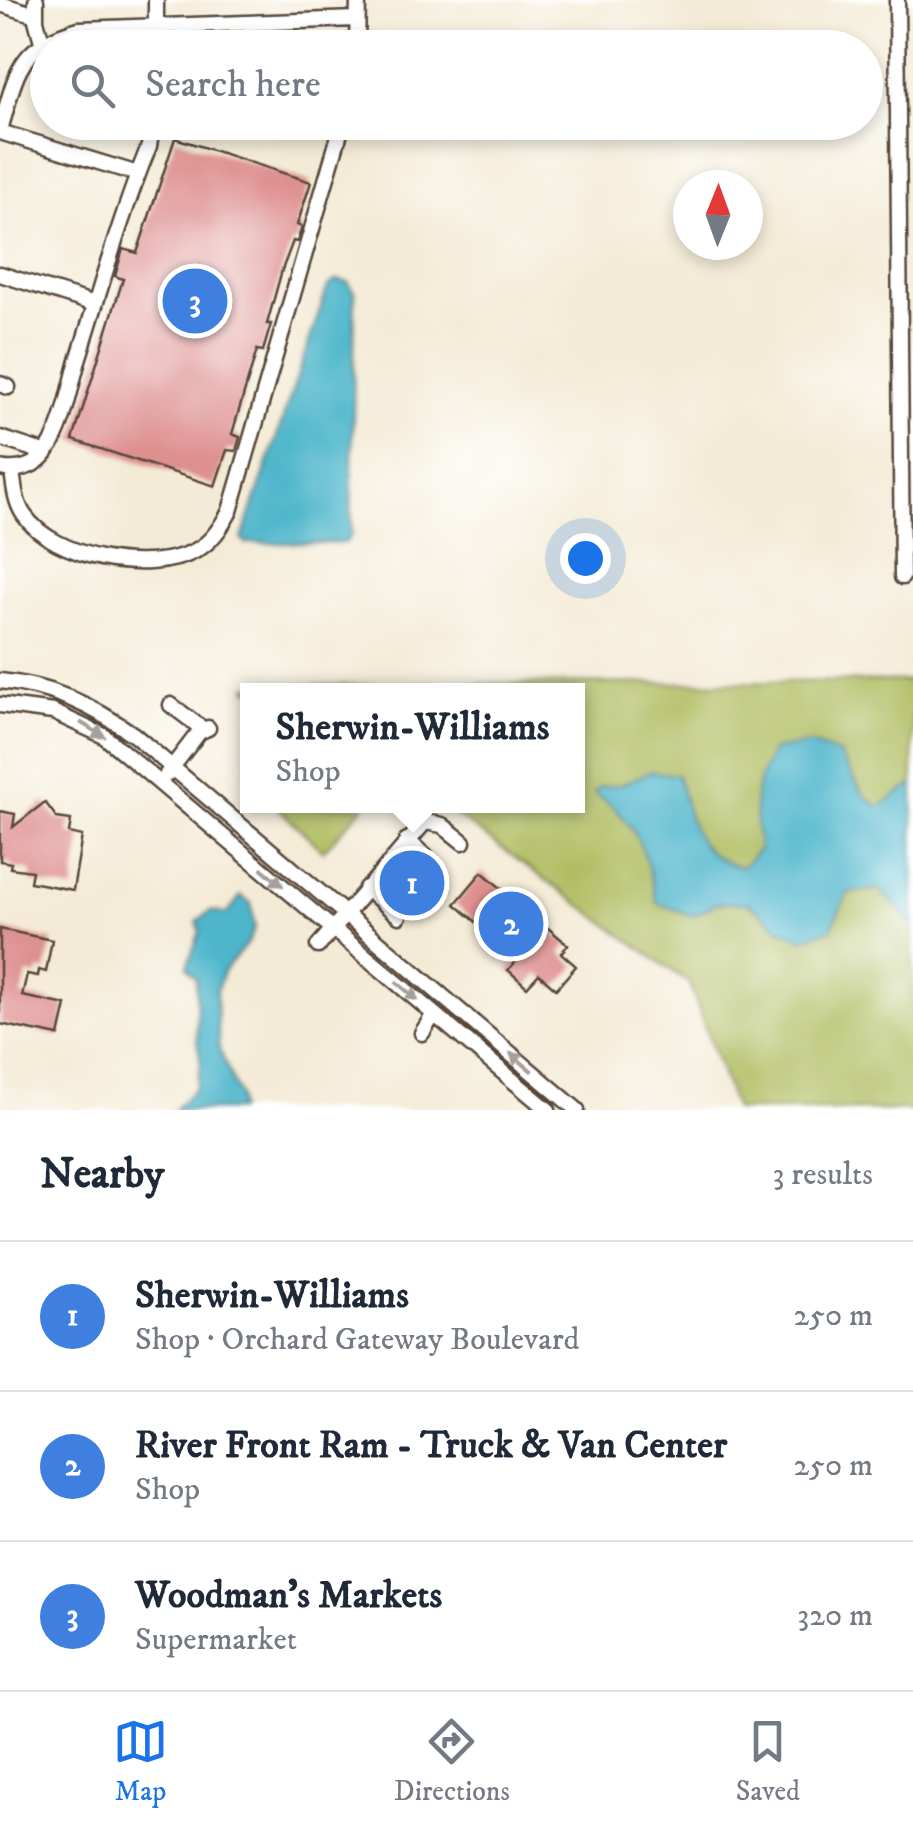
<!DOCTYPE html>
<meta charset="utf-8">
<style>
:root{--surface:#fff;--page:#f2f2f3;--text:#1f2937;--muted:#747a83;--line:#e0e1e3;--accent:#1a73e8}
body{margin:0;font-family:"IM FELL DW Pica",serif;background:var(--page);color:var(--text)}
.compass{position:absolute;left:673px;top:170px;width:90px;height:90px;border-radius:50%;background:var(--surface);box-shadow:0 5px 15px #0003;rotate:1deg}
.you{position:absolute;left:585px;top:558px;width:35px;height:35px;margin:-25px;border:8px solid #fff;border-radius:50%;background:#1a73e8;box-shadow:0 0 0 15px #1a73e833}
.badge{display:grid;place-items:center;width:65px;height:65px;border-radius:50%;background:var(--accent);color:#fff;font-size:32px;font-weight:700}
.pin{position:absolute;translate:-50% -50%;border:5px solid #fff;box-shadow:0 2px 10px #0006}
.popup{position:absolute;left:240px;top:683px;width:345px;height:130px;box-sizing:border-box;display:grid;place-content:center;border-radius:0px;background:var(--surface);filter:drop-shadow(0 2px 8px #0005);font-size:32px;white-space:nowrap;color:var(--muted)}
.popup b{font-size:38px;color:var(--text)}
.popup::after{content:'';position:absolute;left:50%;top:100%;margin-left:-20px;border:20px solid transparent;border-top-color:var(--surface)}
.list{margin:0;padding:0;list-style:none}
h2{display:flex;justify-content:space-between;align-items:center;height:130px;margin:0;padding:0 40px;font-size:42px}
h2 small{font-size:32px;font-weight:400;color:var(--muted)}
.list li{display:grid;grid-template-columns:65px 1fr auto;gap:30px;align-items:center;box-sizing:border-box;height:150px;padding:0 40px;border-top:2px solid var(--line)}
.list b{display:block;font-size:38px;white-space:nowrap}
.list p{margin:0;font-size:32px;white-space:nowrap;color:var(--muted)}
.list em{font-size:32px;font-style:normal;color:var(--muted)}
.icon{flex:none;width:55px;height:55px;fill:none;stroke:currentColor;stroke-width:2;stroke-linecap:round;stroke-linejoin:round}
.map{position:relative;flex:none;width:913px;height:1110px;overflow:hidden}
.search{position:absolute;background:var(--surface);box-shadow:0 5px 15px #0003;left:30px;right:30px;top:30px;height:110px;display:flex;align-items:center;gap:25px;box-sizing:border-box;padding:0 35px;border-radius:55px;color:var(--muted);font-size:38px}
.sheet{height:580px;background:var(--surface)}
nav{display:flex;justify-content:space-around;align-items:center;box-sizing:border-box;height:140px;border-top:2px solid var(--line);background:var(--surface);font-size:28px;color:var(--muted)}
nav a{display:grid;justify-items:center;gap:5px}
nav .on{color:var(--accent)}
.map>svg:first-child{display:block}
.green{fill:#afbc5e;stroke:#75733e;stroke-width:2.5}
.water{fill:#4db6cb;stroke:#447074;stroke-width:2.5}
.building{fill:#de908f}
.lines{fill:none;stroke-linecap:round;stroke-linejoin:round}
.minor-casing{stroke:#57473a;stroke-width:19}
.minor{stroke:#fff;stroke-width:14}
.oneway{fill:#a79f9a}
</style>
<div class="map">
<svg width="913" height="1110" viewBox="0 0 913 1110">
<rect width="100%" height="100%" fill="#fff"/>
<filter id="ink" filterUnits="userSpaceOnUse"><feTurbulence type="fractalNoise" baseFrequency=".01" numOctaves="2"/><feDisplacementMap in="SourceGraphic" scale="20" xChannelSelector="R" yChannelSelector="G"/><feConvolveMatrix kernelMatrix="1 2 1 2 8 2 1 2 1" color-interpolation-filters="sRGB"/></filter>
<filter id="wash" filterUnits="userSpaceOnUse"><feTurbulence type="fractalNoise" baseFrequency=".0048" numOctaves="4" result="noise"/><feDisplacementMap in="SourceGraphic" scale="40" xChannelSelector="R" yChannelSelector="G"/><feGaussianBlur stdDeviation="2.25" result="paint"/><feColorMatrix in="noise" values="0 0 0 0 0 0 0 0 0 0 0 0 0 0 0 0 0 1.4 0 .05"/><feComposite in="paint" operator="in"/></filter>
<g filter="url(#wash)">
<rect width="100%" height="100%" fill="#f4ebd6"/>
<path class="green" d="M913,681V1110H735L689,983L443,806H577V690H247V686Z
M276,806H364L323,851Z
M417,989L459,1018L568,1110H563L525,1083L415,991Z"/>
<path class="water" d="M337,280L348,282L355,294L351,535L345,543H245L242,539L328,286Z
M811,744L839,754L863,794L879,807L913,784V928L900,909L878,889L848,893L831,929L802,939L779,928L749,903H717L693,916L657,903C645,854 639,821 594,793L599,787L620,785L651,771L677,775C691,818 691,857 742,867L759,849C754,804 750,791 773,750Z
M241,896L251,903L255,927L249,941L223,972L216,992L219,1048L239,1096V1110H174L196,1087L201,1064L197,1040L196,978L187,967L200,931L197,921L211,911L227,914Z"/>
<g id="blocks">
<path class="building" d="M175,138L311,182L297,225L302,227L297,242L293,241L282,270L267,324H271L263,351L257,350L232,434L240,437L236,451L227,450L215,486L73,440L123,279L115,276L123,249L137,253Z
M45,802L57,818L71,820L69,833L82,836L73,890L30,882L32,871L10,868L11,863L0,861V811L15,814L13,827Z
M416,862L433,875L407,905L392,891Z
M482,872L568,945L561,953L576,966L556,989L539,974L527,987L508,970L519,958L455,904Z
M0,929L52,940L46,972L39,970L38,976L27,974L22,996L66,1005L59,1036L0,1024Z"/>
</g>
</g>
<g filter="url(#ink)">
<use href="#blocks" fill-opacity="0" stroke="#57473a" stroke-width="2.5"/>
<g class="lines">
<defs>
<path id="minor" d="M36,0V20L42,42
M156,0V48
M897,0L902,577
M0,4L36,15
M357,48L358,0
M0,130C17,73 16,47 79,29L357,19
M0,132L138,174
M0,274L95,304
M0,384L8,387
M0,438L46,453
M0,468C18,472 36,467 47,451C65,425 70,387 79,357C101,287 121,215 149,146L153,122
M12,470C14,485 15,502 24,515C54,559 149,575 195,551C212,542 221,527 230,511L343,122
M0,681C51,686 92,705 134,735L577,1110
M0,705L53,712L104,736L548,1110
M171,705L204,730
M167,774L200,731L208,728
M407,840L433,863
M366,888L399,916
M318,946L425,822L442,825L463,842
M422,1033L434,1014"/>
</defs>
<use href="#minor" class="minor-casing"/>
<use href="#minor" class="minor"/>
</g>
<defs><path id="oneway-solid" d="M-6-.8H1V-3.2L6.5 0L1 3.2V.8H-6Z" transform="scale(2.5)"/></defs>
<g class="oneway">
<use href="#oneway-solid" transform="translate(93 730) rotate(31)"/>
<use href="#oneway-solid" transform="translate(272 877) rotate(40)"/>
<use href="#oneway-solid" transform="translate(407 991) rotate(40)"/>
<use href="#oneway-solid" transform="translate(521 1062) rotate(-140)"/>
</g>
</g>
</svg>
<svg class="compass" viewBox="-18 -18 36 36"><path d="M0-13l5 13h-10z" fill="#e53935"/><path d="M0 13l5-13h-10z" fill="#747a83"/></svg>
<div class="you"></div>
<div class="pin badge" style="left:412px;top:883px;background:#3f7fe0">1</div>
<div class="popup"><b>Sherwin-Williams</b>Shop</div>
<div class="pin badge" style="left:511px;top:924px;background:#3f7fe0">2</div>
<div class="pin badge" style="left:195px;top:301px;background:#3f7fe0">3</div>
<div class="search"><svg class="icon" aria-label="search" viewBox="0 0 24 24"><circle cx="10" cy="10" r="6"/><path d="M15 15l6 6"/></svg>Search here</div>
</div>
<section class="sheet">
<h2>Nearby<small>3 results</small></h2>
<ul class="list">
<li><span class="badge" style="background:#3f7fe0">1</span><div><b>Sherwin-Williams</b><p>Shop · Orchard Gateway Boulevard</p></div><em>250 m</em></li>
<li><span class="badge" style="background:#3f7fe0">2</span><div><b>River Front Ram - Truck &amp; Van Center</b><p>Shop</p></div><em>250 m</em></li>
<li><span class="badge" style="background:#3f7fe0">3</span><div><b>Woodman's Markets</b><p>Supermarket</p></div><em>320 m</em></li>
</ul>
</section>
<nav>
<a class="on"><svg class="icon" aria-label="map" viewBox="0 0 24 24"><path d="M3 6l6-2 6 2 6-2v14l-6 2-6-2-6 2zM9 4v14M15 6v14"/></svg>Map</a>
<a><svg class="icon" aria-label="directions" viewBox="0 0 24 24"><path d="M12 3l9 9-9 9-9-9zM9 14v-3h6M13 9l2 2-2 2"/></svg>Directions</a>
<a><svg class="icon" aria-label="saved" viewBox="0 0 24 24"><path d="M7 4h10v16l-5-4-5 4z"/></svg>Saved</a>
</nav>
